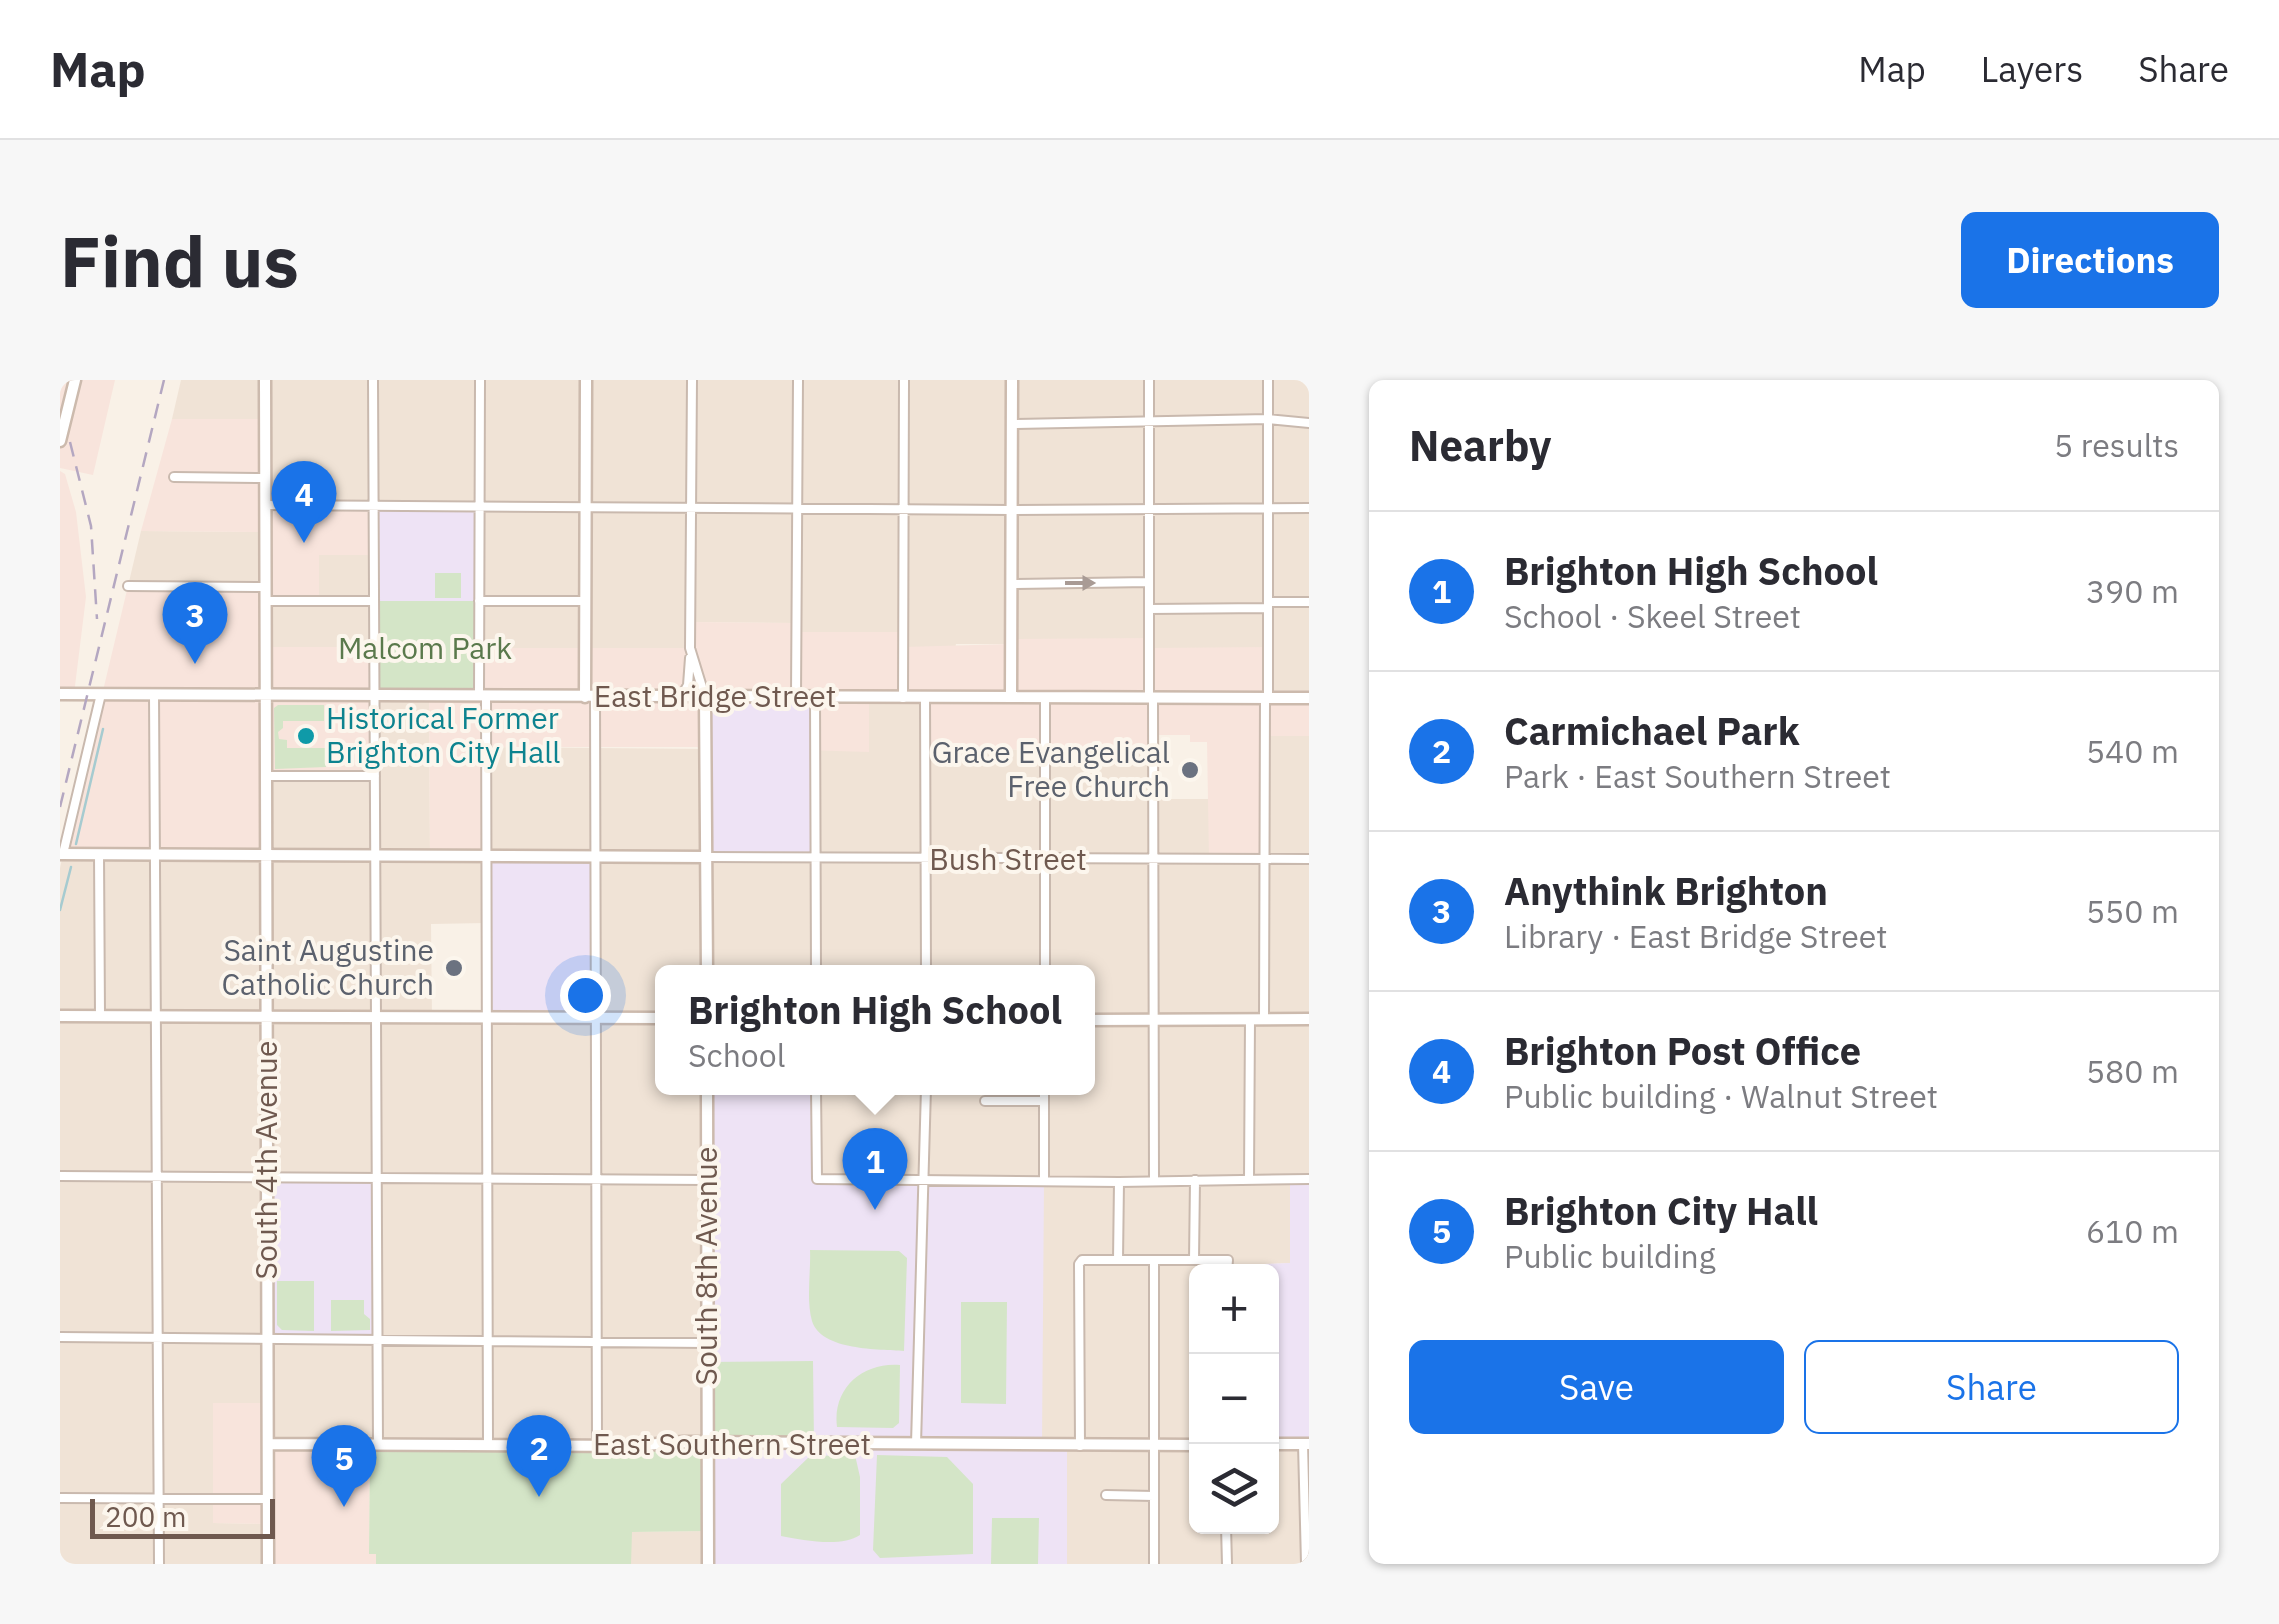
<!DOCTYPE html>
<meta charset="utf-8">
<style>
:root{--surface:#fff;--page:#f7f7f7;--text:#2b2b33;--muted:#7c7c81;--line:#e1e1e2;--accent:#1a73e8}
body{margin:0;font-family:"IBM Plex Sans",sans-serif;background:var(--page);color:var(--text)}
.controls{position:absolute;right:30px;bottom:30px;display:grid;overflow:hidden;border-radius:15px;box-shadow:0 2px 8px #0004}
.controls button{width:90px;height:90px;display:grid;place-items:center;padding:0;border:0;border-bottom:2px solid var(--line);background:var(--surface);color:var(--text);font:50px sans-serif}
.scale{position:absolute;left:30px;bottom:25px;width:185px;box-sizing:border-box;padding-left:10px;border:5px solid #6f594f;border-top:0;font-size:28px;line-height:35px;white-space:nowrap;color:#6f594f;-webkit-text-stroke:8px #fcf6ed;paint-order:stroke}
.you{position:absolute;left:525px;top:615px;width:35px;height:35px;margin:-25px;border:8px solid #fff;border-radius:50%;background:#1a73e8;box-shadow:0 0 0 15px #1a73e833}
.badge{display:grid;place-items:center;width:65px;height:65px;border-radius:50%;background:var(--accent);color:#fff;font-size:32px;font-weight:700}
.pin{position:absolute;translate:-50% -82px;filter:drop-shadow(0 2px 5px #0008)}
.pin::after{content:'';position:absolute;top:52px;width:35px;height:30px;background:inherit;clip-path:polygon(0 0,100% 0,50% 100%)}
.popup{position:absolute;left:595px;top:585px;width:440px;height:130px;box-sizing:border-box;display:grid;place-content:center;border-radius:15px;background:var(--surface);filter:drop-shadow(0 2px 8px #0005);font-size:32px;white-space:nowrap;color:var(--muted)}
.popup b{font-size:38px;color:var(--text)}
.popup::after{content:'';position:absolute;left:50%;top:100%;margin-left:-20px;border:20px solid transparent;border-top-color:var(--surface)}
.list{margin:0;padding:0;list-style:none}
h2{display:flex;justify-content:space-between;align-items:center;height:130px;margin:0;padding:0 40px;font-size:42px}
h2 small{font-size:32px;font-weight:400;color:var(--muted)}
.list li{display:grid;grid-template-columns:65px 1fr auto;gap:30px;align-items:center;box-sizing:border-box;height:160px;padding:0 40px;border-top:2px solid var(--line)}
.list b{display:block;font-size:38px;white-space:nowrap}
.list p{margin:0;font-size:32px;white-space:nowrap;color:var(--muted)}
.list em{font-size:32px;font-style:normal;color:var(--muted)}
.actions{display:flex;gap:20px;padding:30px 40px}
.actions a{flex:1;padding:22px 0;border:2px solid var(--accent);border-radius:15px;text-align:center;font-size:35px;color:var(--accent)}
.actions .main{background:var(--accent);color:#fff}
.icon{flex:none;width:55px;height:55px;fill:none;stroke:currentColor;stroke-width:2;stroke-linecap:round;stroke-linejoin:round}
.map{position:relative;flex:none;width:1249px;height:1184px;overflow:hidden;border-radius:15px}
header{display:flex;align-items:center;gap:60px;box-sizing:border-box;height:140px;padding:0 50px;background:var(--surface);border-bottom:2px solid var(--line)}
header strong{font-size:48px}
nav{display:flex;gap:55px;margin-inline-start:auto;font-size:35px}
.intro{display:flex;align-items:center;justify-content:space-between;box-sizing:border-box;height:240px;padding:0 60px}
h1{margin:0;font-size:70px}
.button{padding:25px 45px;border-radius:15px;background:var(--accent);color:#fff;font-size:35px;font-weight:700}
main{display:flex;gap:60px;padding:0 60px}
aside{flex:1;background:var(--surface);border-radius:15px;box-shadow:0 2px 8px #0004}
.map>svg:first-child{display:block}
.residential{fill:#f0e3d6;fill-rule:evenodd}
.commercial{fill:#f8e4dc}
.education{fill:#eee3f5}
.green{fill:#d4e5c7}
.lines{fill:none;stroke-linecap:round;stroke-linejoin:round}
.stream{stroke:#a6cbd0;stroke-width:2.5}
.street-casing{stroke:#c9b9ae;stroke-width:12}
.secondary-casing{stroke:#ccbaad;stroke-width:15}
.street{stroke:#fff;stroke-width:8}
.secondary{stroke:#fff;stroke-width:10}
.rail{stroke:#b4a7c1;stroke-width:2.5;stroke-dasharray:15 10;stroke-linecap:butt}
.oneway{fill:#a99b95}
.culture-dot{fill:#0f9aa8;stroke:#fcf6ed;stroke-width:4}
.worship-dot{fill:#6b7280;stroke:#fcf6ed;stroke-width:4}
.labels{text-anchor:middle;stroke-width:8;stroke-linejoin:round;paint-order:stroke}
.park-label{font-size:30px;fill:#5a794c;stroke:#fcf6ed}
.street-label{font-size:30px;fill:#6f594f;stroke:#fcf6ed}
.culture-label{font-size:30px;fill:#0d838f;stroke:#fcf6ed;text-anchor:start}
.worship-label{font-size:30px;fill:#5b616d;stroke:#fcf6ed;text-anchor:end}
</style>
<header>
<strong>Map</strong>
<nav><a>Map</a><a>Layers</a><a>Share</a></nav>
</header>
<div class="intro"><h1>Find us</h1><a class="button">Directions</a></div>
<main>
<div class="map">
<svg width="1249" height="1184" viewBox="0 0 1249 1184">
<rect width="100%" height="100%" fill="#f9f1e7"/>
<path class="residential" d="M121,0H1249V318H1208L1089,268L951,264H896L895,268L843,267V252H736V243L632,242L630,268H418L419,175L205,125L112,39Z
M81,151L205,152V207L68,206Z
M259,175H313V267H205V221Z
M313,315L369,316L370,476L426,367L755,370L809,318H865V369L1093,370V419H1149V479L1205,356H1249V799H1230V883L1204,884V891L1136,892V1146H1212V1064H1249V1184H1007V1066L982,1065L757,799L756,708H1028V592H602V708H647V1062L208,1064L153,1023V1143L208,1144V1184H0V488L3,474L206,396ZM426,543L427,639L372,638L371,544Z
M648,1151V1184H571V1152Z"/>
<path class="commercial" d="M0,0H55L33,95L0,88Z
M112,39H205V125H314L313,175H259V221H206V267H313L315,396H206L207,475L4,474L68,206L204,207V152L81,151Z
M0,91L5,94L16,132L26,217L14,314H0Z
M631,242L736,243L737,252H844V267L951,264V259L1089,258L1090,268L1208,267V317L1249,318V356H1205V480L1149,479L1147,362H1130V355H1094L1093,370L865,369L864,318H809V372L646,367H426V477H370L369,316L418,268H630Z
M153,1023H208V1063L310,1065L309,1173L316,1174V1184H208V1144L153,1143Z"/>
<path class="education" d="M314,125L418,126L419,221H312Z
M645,317L755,318L757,478L647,477Z
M426,477L535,478L536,639H427Z
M647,708H756L757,798L984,801L982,1065H1007V1184H648Z
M207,798H316L317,959H208Z
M1230,799H1249V1064H1212V892L1204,891V884L1230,883Z"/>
<path class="green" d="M375,193H401V218H375Z
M312,221H419V316L313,315Z
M218,325H264V341H223V348L218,352L219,359L227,360V368H266V387L215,389L214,328Z
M750,870L839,871L847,878L844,971C820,969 761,971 752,941C746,920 751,891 750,870Z
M217,901H254V951L222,950L217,945Z
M271,920H304V934L310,939V950L271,951Z
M901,922H947L946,1024L901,1023Z
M753,981L754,1063L648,1062V1151L572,1152L571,1184H316V1174H309L310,1065L647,1062V982Z
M840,985L839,1043L833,1048L777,1047C772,1008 803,982 840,985Z
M795,1075L800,1097V1155C781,1168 743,1160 721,1156V1104L750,1076Z
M817,1075L887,1077L913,1104V1174L820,1178L813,1170Z
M932,1138H979L978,1184H931Z"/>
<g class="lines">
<path class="stream" d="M16,464L43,349
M0,530L11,487"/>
<defs>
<path id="street" d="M313,0L318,1065
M632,0L630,268L645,317
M1089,0V318
M1208,0V318
M952,44L1208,39L1249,43
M114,97L205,98
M205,125L951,130L1249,128
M951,204L1089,202
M68,206L205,207
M205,221H312
M419,221H524
M1208,222H1249
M1089,229L1208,228
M94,314L99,1184
M419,316L420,0
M426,316L428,1065
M535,317L537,1065
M621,317L628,305L630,278
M736,317L738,0
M755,318L756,592
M843,318L844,0
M865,318L866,592
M1093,318L1094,801
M206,396H315
M3,474L41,314
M39,474L40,636
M647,477L1249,479
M985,592V318
M1204,639L1205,318
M756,708L757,799L1059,802L1249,799
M925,721H984
M0,796L647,800
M1189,799L1190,639
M984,801V708
M1058,880L1059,802
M1094,880V1184
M1134,880L1135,800
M0,957L647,963
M856,1064L866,708
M1243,1064L1246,1184
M1020,1066L1019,884L1022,880H1168L1167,892
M1046,1115L1094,1116
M0,1118L208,1119
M1166,1146L1167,1184"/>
<path id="secondary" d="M205,0L208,1184
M0,61L15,0
M0,314L1249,318
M525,317L526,0
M645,317L647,592
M951,317L952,0
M0,474L647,477
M0,636L602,638
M1028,640L1249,639
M647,708L648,1184
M208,1064L572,1066L623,1062L1136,1065
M1212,1064H1249"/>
</defs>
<use href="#street" class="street-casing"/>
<use href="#secondary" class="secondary-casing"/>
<use href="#street" class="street"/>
<use href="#secondary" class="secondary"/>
<path class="rail" d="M10,62L31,146L37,239
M0,427L104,0"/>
</g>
<defs><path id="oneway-solid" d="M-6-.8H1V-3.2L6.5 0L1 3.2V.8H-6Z" transform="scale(2.5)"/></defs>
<use class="oneway" href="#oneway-solid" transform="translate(1020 203)"/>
<circle class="culture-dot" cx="246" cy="356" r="10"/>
<g class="worship-dot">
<circle cx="1130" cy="390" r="10"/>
<circle cx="394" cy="588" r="10"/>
</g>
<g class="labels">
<g class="park-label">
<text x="365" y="279">Malcom Park</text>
</g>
<g class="street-label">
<text x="655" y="327">East Bridge Street</text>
<text x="948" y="490">Bush Street</text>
<text transform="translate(207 780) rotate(-90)" y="10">South 4th Avenue</text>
<text transform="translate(647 886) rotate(-90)" y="10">South 8th Avenue</text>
<text x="672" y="1075">East Southern Street</text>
</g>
<g class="culture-label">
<text x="266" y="349">Historical Former<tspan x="266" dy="34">Brighton City Hall</tspan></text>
</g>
<g class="worship-label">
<text x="1110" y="383">Grace Evangelical<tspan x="1110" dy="34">Free Church</tspan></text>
<text x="374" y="581">Saint Augustine<tspan x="374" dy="34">Catholic Church</tspan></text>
</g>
</g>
</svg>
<div class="controls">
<button>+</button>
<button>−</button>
<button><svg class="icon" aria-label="layers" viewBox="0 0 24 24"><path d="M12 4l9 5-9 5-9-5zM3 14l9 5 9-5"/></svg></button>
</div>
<div class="scale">200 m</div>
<div class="you"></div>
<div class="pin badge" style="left:815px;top:830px">1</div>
<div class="popup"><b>Brighton High School</b>School</div>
<div class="pin badge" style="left:479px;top:1117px">2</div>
<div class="pin badge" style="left:135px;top:284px">3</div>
<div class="pin badge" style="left:244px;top:163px">4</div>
<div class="pin badge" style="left:284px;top:1127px">5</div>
</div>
<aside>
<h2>Nearby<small>5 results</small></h2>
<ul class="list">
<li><span class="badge">1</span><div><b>Brighton High School</b><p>School · Skeel Street</p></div><em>390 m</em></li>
<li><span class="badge">2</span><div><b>Carmichael Park</b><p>Park · East Southern Street</p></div><em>540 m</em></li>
<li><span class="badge">3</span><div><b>Anythink Brighton</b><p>Library · East Bridge Street</p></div><em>550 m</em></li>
<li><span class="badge">4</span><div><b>Brighton Post Office</b><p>Public building · Walnut Street</p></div><em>580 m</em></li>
<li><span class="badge">5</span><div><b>Brighton City Hall</b><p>Public building</p></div><em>610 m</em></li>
</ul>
<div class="actions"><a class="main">Save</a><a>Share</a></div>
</aside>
</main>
